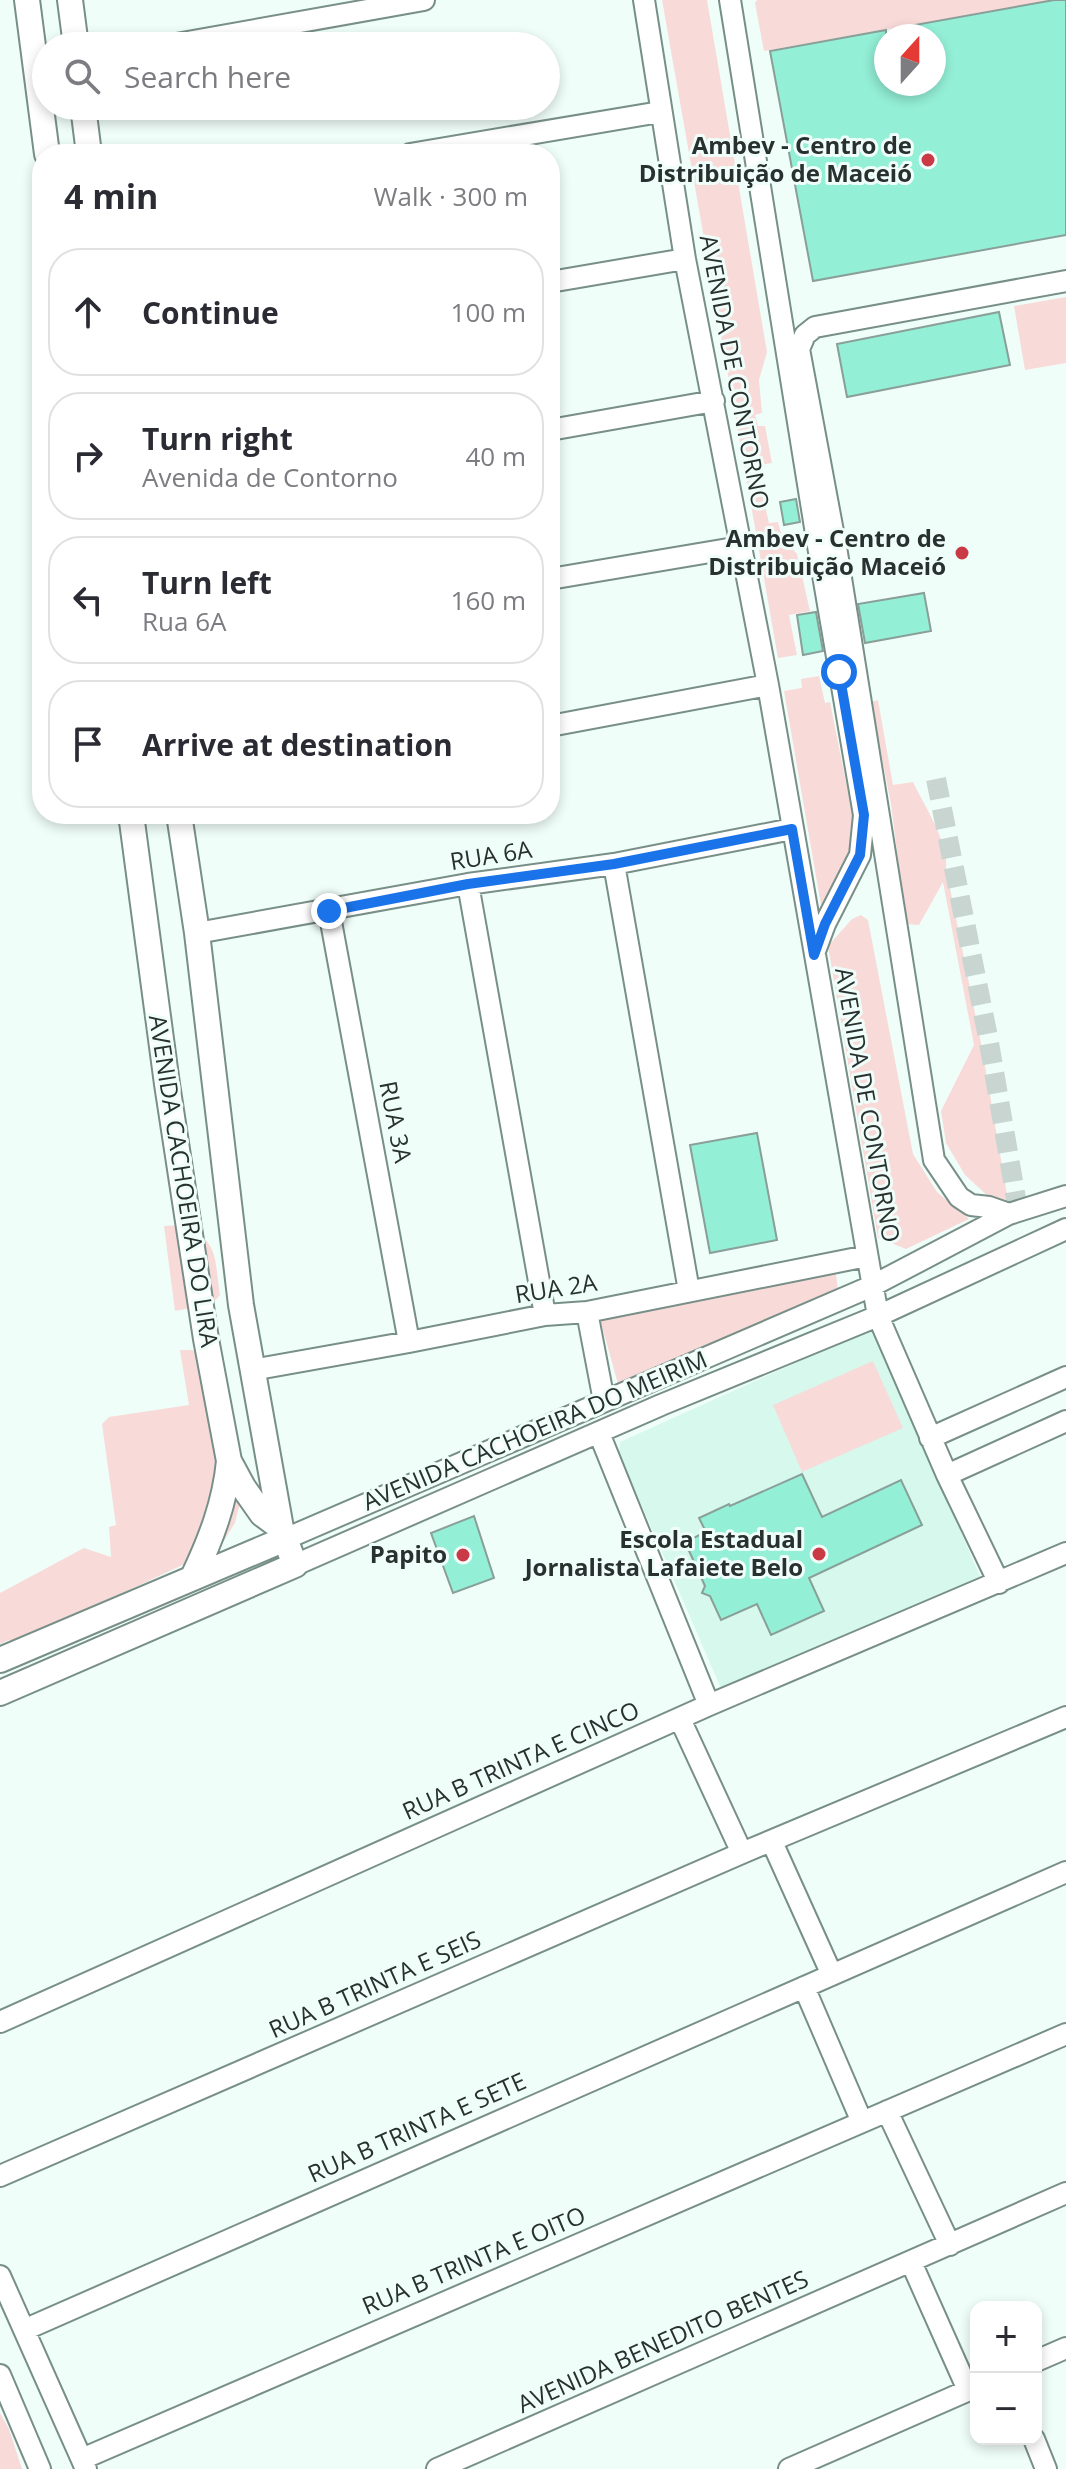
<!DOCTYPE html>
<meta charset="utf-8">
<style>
:root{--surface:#fff;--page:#f2f2f3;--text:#2b2b33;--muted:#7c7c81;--line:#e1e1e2}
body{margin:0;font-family:"Open Sans",sans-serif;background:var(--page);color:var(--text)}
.controls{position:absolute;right:24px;bottom:24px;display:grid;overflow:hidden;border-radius:16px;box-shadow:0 4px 12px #0003}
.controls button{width:72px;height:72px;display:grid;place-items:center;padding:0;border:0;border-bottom:2px solid var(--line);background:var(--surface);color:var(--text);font:40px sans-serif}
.compass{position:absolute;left:874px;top:24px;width:72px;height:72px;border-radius:50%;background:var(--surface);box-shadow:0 4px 12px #0003;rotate:21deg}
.stop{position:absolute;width:24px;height:24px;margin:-18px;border:6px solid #1a73e8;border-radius:50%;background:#fff}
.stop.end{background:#1a73e8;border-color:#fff;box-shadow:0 2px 8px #0008}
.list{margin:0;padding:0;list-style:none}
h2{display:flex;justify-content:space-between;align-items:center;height:104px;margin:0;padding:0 32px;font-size:34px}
h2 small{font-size:26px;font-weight:400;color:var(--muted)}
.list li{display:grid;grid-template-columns:52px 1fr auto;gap:24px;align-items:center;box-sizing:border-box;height:128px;margin:0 16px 16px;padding:0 16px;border:2px solid var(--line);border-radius:32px}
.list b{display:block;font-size:30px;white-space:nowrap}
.list p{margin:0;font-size:26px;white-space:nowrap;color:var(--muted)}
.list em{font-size:26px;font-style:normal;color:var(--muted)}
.icon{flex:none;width:44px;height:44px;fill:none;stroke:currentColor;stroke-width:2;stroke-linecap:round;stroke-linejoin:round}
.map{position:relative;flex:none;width:1066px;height:2469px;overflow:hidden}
.search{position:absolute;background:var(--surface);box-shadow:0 4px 12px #0003;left:32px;top:32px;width:528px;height:88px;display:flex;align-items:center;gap:20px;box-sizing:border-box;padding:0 28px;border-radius:44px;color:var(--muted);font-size:30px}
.panel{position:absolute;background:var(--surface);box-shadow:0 4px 12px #0003;left:32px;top:144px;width:528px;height:680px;border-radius:32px}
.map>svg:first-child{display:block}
.built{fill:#d6f8ed}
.green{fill:#f8dad9}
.building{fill:#93efd6;stroke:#899f98;stroke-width:2}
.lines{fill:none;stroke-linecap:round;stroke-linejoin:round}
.minor-tunnel{stroke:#c8d5d1;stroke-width:20;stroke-dasharray:20 10;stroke-linecap:butt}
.minor-casing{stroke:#788f88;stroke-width:24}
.major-casing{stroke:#788f88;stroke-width:28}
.minor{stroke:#fff;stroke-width:20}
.major{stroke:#fff;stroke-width:24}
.route{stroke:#1a73e8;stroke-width:10}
.poi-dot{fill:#ca3a46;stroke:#f0fefa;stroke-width:3}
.labels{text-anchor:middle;stroke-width:6;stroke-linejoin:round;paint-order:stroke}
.poi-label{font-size:24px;font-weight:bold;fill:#28312f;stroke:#f0fefa;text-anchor:end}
.street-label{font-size:24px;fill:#28312f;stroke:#f0fefa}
</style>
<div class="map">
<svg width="1066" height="2469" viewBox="0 0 1066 2469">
<rect width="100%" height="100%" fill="#f0fefa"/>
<path class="built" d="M873,1328L982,1581L723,1693L619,1453L620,1442Z"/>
<path class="green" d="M662,0H707L767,352L759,380L762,413L755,415L758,426H765L772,463L760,465L762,478L760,484L769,523L778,522L782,537L797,554L810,611L789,615L797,655L778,658Z
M757,0H1054L764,51L755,3Z
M1066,297V363L1025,370L1014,306Z
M819,676L825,703L830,702L853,818L852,833L850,854L822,911L784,691L802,688L801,679Z
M878,700L893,785L913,782C924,805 949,843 946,868L981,1043L1008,1200L1004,1202L990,1198L965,1175L946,1143L941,1111L974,1045L943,882L919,925L906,924L891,804L871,702Z
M861,915L868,920L913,1154L937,1192L969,1219L906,1249L878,1238L828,946L852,919Z
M183,1225C220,1242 214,1258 220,1295L212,1304L175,1311L164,1226Z
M836,1274L838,1291L618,1384L600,1319Z
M180,1350H192L206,1354L226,1409L235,1420L242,1478L240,1503L235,1523L223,1542L204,1555L17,1642L9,1640L0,1644V1593L84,1548L111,1557L109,1527L116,1525L102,1424L109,1417L189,1405Z
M873,1361L903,1428L802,1472L773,1405Z
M0,2413L9,2429L22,2469H0Z"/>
<path class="building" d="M1054,0H1066V235L813,281L770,51L886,30V84H934V36H898V28Z
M999,312L1010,365L847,397L837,344Z
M796,499L800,522L784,525L780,502Z
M924,593L931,631L865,643L858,604Z
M816,612L823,651L803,655L797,615Z
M757,1133L777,1240L710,1253L690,1145Z
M802,1474L822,1517L901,1480L922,1525L809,1578L824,1611L771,1635L757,1604L721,1620L710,1596L702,1593L705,1586L685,1542L706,1532L699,1518L729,1504L730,1506Z
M474,1516L494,1578L453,1593L431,1533Z"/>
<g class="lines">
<path class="minor-tunnel" d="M936,779L988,1037L1018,1210"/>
<defs>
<path id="minor" d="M644,0L685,259L768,685L878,1316L947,1475L999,1583
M730,0L817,540L864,815L860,855L825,924L815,951
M165,46L424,0
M410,154L660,112
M550,282L685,259
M550,430L714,401
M550,579L740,547
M550,726L768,685
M614,864L689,1291
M468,884L545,1315
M329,911L409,1342
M197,933L468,884L614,864L792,829
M1009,1214L989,1207L971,1205L959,1197L934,1160L837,553L799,349L805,335L815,327L1066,281
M587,1312L604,1401
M252,1370L409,1342L545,1315L587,1312L867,1256
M599,1433L709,1705
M930,1438L1066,1377
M947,1475L1066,1421
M285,1539L872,1286L1009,1214L1066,1196
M295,1565L661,1405L878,1316L1066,1229
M680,1719L742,1853
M772,1842L832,1975
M804,1987L862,2122
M0,2022L709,1705L1066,1553
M887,2111L950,2245
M0,2176L742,1853L1066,1717
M911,2262L968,2390
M0,2276L86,2469
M24,2330L1066,1872
M1036,2361L1066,2348
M0,2375L40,2469
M1034,2439L1046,2469
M82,2459L1066,2034
M437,2469L1066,2193
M789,2469L976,2387"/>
<path id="major" d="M27,0L47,154
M70,0L76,46
M83,106L89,154
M131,814L167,1084L206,1339L229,1461L243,1487L262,1514L281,1528
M193,1577C211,1539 225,1503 229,1461
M0,1660L285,1539
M0,1693L295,1565L281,1528L241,1305L197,933L179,814"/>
</defs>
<use href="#minor" class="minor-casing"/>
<use href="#major" class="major-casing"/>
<use href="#minor" class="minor"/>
<use href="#major" class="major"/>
</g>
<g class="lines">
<path class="route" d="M329,911L468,884L614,864L792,829L814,955L825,924L860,855L864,815L839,672"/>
</g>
<g class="poi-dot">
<circle cx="928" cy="160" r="8"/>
<circle cx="962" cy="553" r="8"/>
<circle cx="819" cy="1554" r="8"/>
<circle cx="463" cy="1555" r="8"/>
</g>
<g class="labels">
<g class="poi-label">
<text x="912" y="154">Ambev - Centro de<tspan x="912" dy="28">Distribuição de Maceió</tspan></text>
<text x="946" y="547">Ambev - Centro de<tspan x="946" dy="28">Distribuição Maceió</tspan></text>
<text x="803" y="1548">Escola Estadual<tspan x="803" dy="28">Jornalista Lafaiete Belo</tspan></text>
<text x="447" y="1563">Papito</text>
</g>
<g class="street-label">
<text transform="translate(734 372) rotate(79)" y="8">AVENIDA DE CONTORNO</text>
<text transform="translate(491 856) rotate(-9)" y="8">RUA 6A</text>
<text transform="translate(867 1105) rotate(80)" y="8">AVENIDA DE CONTORNO</text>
<text transform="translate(395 1122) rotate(79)" y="8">RUA 3A</text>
<text transform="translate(183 1181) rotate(81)" y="8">AVENIDA CACHOEIRA DO LIRA</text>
<text transform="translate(556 1289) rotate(-9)" y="8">RUA 2A</text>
<text transform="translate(535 1431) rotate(-23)" y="8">AVENIDA CACHOEIRA DO MEIRIM</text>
<text transform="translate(521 1761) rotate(-24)" y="8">RUA B TRINTA E CINCO</text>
<text transform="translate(375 1985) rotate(-24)" y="8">RUA B TRINTA E SEIS</text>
<text transform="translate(417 2128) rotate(-24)" y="8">RUA B TRINTA E SETE</text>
<text transform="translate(474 2261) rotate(-23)" y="8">RUA B TRINTA E OITO</text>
<text transform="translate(663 2342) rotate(-24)" y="8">AVENIDA BENEDITO BENTES</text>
</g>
</g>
</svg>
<div class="controls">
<button>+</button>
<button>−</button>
</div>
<svg class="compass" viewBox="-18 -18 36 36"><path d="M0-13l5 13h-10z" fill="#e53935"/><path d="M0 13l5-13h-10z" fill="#7c7c81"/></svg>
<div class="stop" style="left:839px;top:672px"></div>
<div class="stop end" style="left:329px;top:911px"></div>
<div class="search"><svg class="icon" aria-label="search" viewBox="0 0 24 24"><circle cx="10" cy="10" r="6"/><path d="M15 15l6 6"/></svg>Search here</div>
<section class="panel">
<h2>4 min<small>Walk · 300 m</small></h2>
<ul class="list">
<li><svg class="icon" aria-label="ahead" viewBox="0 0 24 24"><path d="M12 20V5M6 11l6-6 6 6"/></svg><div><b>Continue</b></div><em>100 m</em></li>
<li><svg class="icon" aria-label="right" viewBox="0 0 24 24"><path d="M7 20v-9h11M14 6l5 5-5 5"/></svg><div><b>Turn right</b><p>Avenida de Contorno</p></div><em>40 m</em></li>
<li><svg class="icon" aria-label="left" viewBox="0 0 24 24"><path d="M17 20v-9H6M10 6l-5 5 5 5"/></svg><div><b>Turn left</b><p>Rua 6A</p></div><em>160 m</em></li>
<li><svg class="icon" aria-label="arrive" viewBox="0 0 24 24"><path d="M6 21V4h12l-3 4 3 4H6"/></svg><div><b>Arrive at destination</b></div></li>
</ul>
</section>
</div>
